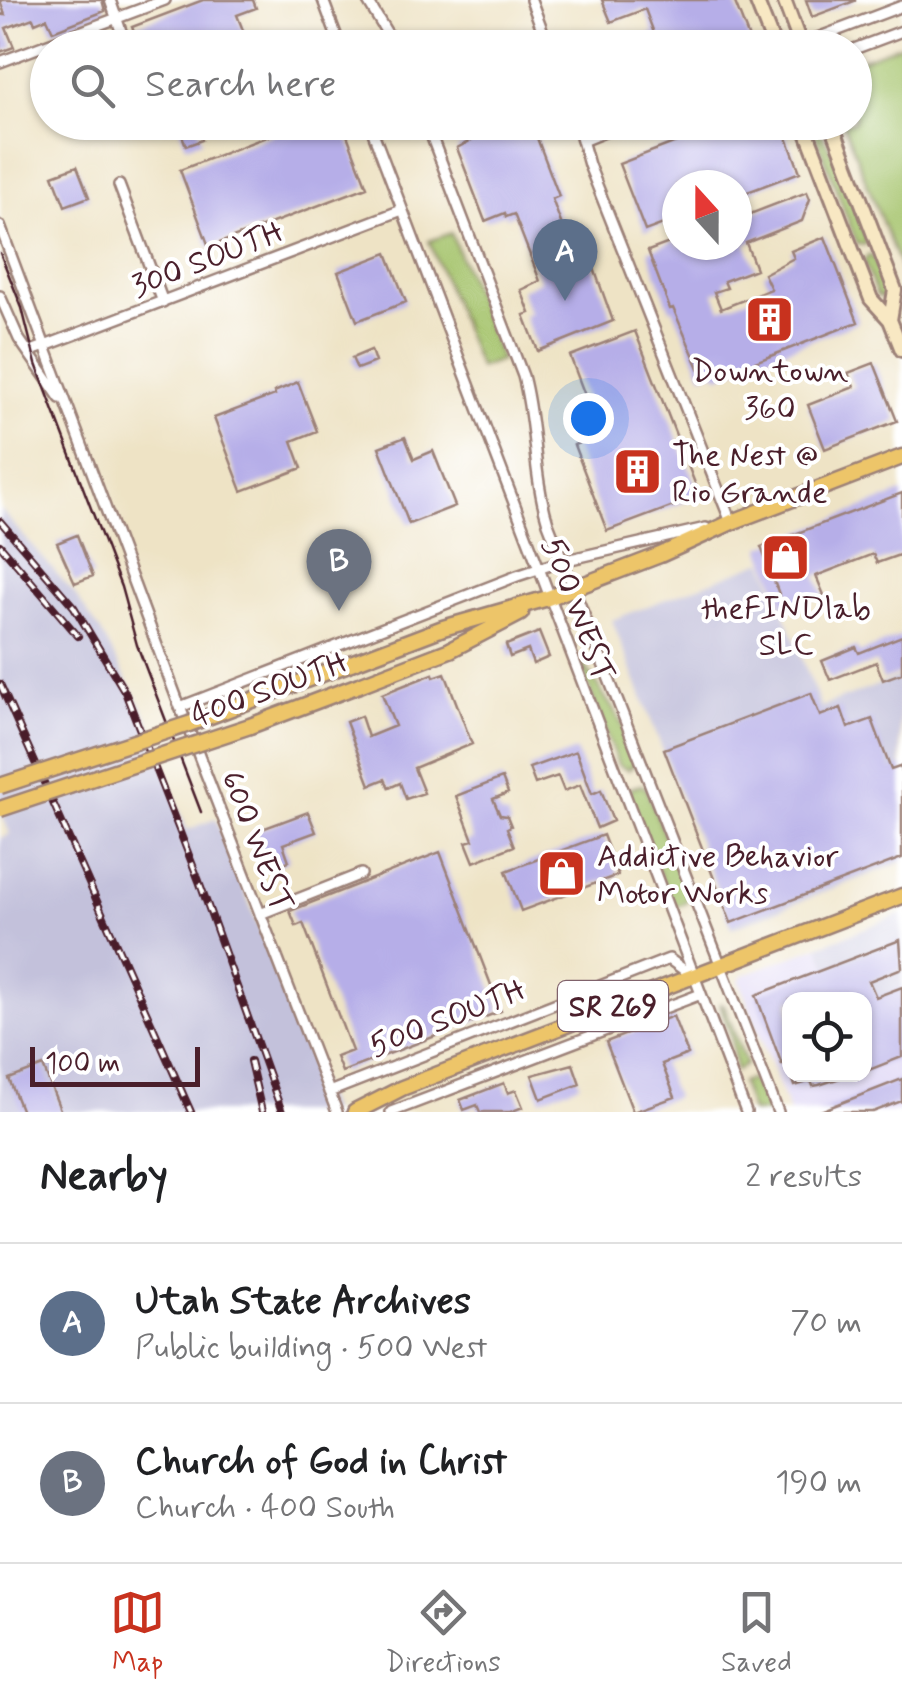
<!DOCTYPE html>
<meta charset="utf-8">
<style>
:root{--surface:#fff;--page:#f6f6f6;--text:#202124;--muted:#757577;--line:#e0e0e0;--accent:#c8321e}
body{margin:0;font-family:Mynerve,sans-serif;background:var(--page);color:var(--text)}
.controls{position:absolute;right:30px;bottom:30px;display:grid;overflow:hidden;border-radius:20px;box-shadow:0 2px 8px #0004}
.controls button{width:90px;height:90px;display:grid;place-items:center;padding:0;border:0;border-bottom:2px solid var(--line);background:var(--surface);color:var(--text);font:50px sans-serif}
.compass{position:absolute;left:662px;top:170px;width:90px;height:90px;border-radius:50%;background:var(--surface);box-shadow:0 2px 8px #0004;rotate:339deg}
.scale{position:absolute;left:30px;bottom:25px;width:170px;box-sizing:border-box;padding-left:10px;border:5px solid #4a1f2b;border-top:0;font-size:28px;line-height:35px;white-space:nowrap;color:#4a1f2b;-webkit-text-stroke:8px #fff;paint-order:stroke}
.you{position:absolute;left:588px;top:418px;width:35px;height:35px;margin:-25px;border:8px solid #fff;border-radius:50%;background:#1a73e8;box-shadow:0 0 0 15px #1a73e833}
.badge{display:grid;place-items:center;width:65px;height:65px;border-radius:50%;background:var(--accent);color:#fff;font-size:32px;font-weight:700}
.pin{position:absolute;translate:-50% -82px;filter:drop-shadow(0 2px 5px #0008)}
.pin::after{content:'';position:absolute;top:52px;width:35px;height:30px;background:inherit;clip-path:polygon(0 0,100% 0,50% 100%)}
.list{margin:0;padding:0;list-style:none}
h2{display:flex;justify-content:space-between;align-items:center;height:130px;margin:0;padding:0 40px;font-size:42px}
h2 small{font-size:32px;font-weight:400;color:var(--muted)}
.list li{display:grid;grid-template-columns:65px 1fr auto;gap:30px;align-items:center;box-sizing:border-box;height:160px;padding:0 40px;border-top:2px solid var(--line)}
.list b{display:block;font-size:38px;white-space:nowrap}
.list p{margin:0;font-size:32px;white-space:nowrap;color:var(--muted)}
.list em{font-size:32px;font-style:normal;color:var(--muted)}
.icon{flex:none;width:55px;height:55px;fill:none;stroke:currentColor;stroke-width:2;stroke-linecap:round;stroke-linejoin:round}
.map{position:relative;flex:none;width:902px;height:1112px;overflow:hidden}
.search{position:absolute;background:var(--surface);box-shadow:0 2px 8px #0004;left:30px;right:30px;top:30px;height:110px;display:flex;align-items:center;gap:25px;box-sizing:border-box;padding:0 35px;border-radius:55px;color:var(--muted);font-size:38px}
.sheet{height:450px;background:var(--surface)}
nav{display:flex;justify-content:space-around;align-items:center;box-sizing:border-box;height:140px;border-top:2px solid var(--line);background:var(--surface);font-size:28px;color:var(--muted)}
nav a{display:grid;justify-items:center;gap:5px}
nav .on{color:var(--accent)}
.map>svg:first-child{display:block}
.built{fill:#ded5f5}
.industrial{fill:#c3c1db}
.green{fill:#a4c36b;stroke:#77714b;stroke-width:2.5}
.building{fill:#b6aee8}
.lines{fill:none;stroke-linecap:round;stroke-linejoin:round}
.street-casing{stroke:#9c8178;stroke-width:14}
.secondary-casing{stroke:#9c8178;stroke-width:18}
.primary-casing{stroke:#9c8178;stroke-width:19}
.street{stroke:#fff;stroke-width:9}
.secondary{stroke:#f8e8c3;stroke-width:12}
.primary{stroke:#edc569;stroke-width:14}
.tram{stroke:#4a1f2b;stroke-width:2.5}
.rail-casing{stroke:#4a1f2b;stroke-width:8}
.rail{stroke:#fff;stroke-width:4;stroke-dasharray:11;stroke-linecap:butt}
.primary-bridge-casing{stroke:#9c8178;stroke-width:19;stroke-linecap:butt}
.primary-bridge{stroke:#edc569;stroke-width:14}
.labels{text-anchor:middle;stroke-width:8;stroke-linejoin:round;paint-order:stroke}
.shield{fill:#fff;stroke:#80626b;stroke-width:2.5}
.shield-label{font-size:30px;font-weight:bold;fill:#4a1f2b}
.street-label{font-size:32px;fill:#4a1f2b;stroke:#fff}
.poi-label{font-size:32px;fill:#4a1f2b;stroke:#fff}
</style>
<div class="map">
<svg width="902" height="1112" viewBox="0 0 902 1112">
<rect width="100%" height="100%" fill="#fff"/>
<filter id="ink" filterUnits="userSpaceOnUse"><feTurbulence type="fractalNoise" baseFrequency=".01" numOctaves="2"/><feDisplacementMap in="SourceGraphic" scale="20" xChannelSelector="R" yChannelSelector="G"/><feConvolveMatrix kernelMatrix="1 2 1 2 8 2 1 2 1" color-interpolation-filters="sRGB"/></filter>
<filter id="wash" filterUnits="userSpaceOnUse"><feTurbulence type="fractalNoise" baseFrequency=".0048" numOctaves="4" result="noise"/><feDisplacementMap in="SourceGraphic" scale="40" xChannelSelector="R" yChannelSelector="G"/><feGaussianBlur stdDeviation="2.25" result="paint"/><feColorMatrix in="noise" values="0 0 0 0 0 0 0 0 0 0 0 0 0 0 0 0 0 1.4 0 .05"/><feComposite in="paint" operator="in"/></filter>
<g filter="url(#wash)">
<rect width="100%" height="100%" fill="#eee3c5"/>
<path class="built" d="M819,946L839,999H790L782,1070L789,1067L790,1074H864L865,1038L902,1024V1112H789L739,980L743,975Z"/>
<path class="industrial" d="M0,509L73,592L101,632L148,718L187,830L216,819L331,1112H0V838L10,834L0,810Z
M764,561L821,707L899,677L902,862L732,928L612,620Z
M902,914V1024L864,999H839L819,946Z"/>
<path class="green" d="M902,44V272L843,123L854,122L855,62Z
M811,123H815L837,161L867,241L865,245L857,244Z
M451,233L501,360L479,368L429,241Z
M869,255L873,257L887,293L885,298L877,296L864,261Z
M581,666H586C601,697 635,729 634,765L628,770L618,765Z
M641,785L646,788L688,897L685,903L677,906L671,903L629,795L631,788Z
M720,1004L724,1005L746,1064L736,1071L731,1037Z
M751,1079L770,1112H751L741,1083Z"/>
<g id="blocks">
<path class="building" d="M0,0H102L105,11L53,31L47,18L35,23L33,18L6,28L14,47L0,52V14L5,15Z
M203,0H253L256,8L237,15L250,48H140L132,27Z
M602,0H734L750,41L733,48H618L654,33L645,9L611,22Z
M806,0H855V1L812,17Z
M177,122H196L202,140L186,146Z
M305,122H342L367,187L209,247L180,170Z
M481,122H531L559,196L552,199L577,266L591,260L613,321L538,351L524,315L530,313L521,290L540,281L514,214L506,217L505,213L485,221L457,148L485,133Z
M728,122H781L800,172L737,196V185H677V219L645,231L619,164Z
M77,166L89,197L65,206L53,175Z
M807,192L810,199L802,221L746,243L756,269L724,281L727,288L714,292L721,309L771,289L764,274L794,258L791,251L825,237L858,322L719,376L714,371L702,375L673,308L670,309L648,251L677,240V245H737V219Z
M387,253L406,302L357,321L338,272Z
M635,331L700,496L607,531L574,445L600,435L570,356Z
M371,350L375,362L357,369L352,358Z
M874,363L897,421L825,449L808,405L854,387L848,373Z
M298,382L317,431L292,441L302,468L242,491L214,418L275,395L274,392Z
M405,437L414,459L433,451L455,506L409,524L379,447Z
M902,493V554L877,563L873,554L816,576L824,595L785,610L761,547Z
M77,535L93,576L75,583L57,543Z
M539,632L549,657L533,664L528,650L510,657L506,645Z
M902,636V673L883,680L876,662L830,680L822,661L856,647L859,653Z
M445,673L472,744L414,768L424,793L406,799L400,783L389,788L385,779L370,785L346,722L361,716L368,737L395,726L382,694L433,674L434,677Z
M811,693L820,716L841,708L848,728L872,719L891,770L902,766V858L731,923L664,749Z
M576,751L592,794L601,790L613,821L597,828L580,785L564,791L558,776L535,784L529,768Z
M502,778L508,793L493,799L500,815L507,816L511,826L507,828L514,846L474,862L466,842L473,840L456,796Z
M308,812L316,832L283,844L289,861L267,869L254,832Z
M603,835L618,875L521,911L506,871Z
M440,852L501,1011L342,1072L336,1057L352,1051L303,923L296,926L290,911Z
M900,940L902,968L869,981L876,997L902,987V1057L864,1072V1000H846L844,995L832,1000H790V1062L782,1065L756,995Z
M673,1016L688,1054L662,1064L675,1097L633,1112L606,1042Z
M573,1064L580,1084L541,1099L532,1075Z
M43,1066L61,1112H22L9,1079Z
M791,1074H846V1076L819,1085L813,1086L811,1081L795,1086Z
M902,1079V1101L873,1112H818Z
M504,1083L508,1093L516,1090L523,1107L510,1112H480L477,1105L464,1110L460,1100Z"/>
</g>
</g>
<g filter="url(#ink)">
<use href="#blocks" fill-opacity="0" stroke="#9c8178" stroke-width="2.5"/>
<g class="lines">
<defs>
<path id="street" d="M110,0L127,48
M323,0L341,48
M367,0L396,48
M531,0L549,48
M791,48L902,6
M854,49L902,31
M0,62L165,0
M369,122L746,1112
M426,122L523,376C536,424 533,475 548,523L778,1112
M577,122L589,165L731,522
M582,141L629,122
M119,185L163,302
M0,226L180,707L337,1112
M0,296L19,339L60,398
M29,352L402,210
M180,707L517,576L562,561L706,528
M260,914L361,874
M329,1092L669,959L691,975
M391,1112L701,994"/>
<path id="secondary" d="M756,0L775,48
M784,0L802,48
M803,122L871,299L890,320L902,350
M831,122L895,290L890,320"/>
<path id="primary" d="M351,663L443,628L548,598L660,555L732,522L902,457
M359,685L450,650L521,613
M355,1112L402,1088L902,896"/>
</defs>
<use href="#street" class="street-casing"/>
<use href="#secondary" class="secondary-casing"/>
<use href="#primary" class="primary-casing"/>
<use href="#street" class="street"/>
<use href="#secondary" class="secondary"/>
<use href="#primary" class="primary"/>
<path class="tram" d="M0,253L22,308L36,364L121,587L137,645L201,812"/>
<defs>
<path id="rail" d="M0,521L74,607L125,692L199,881L282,1112
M0,545L78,636
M0,684L191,1112
M250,1061L262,1112"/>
</defs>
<use href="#rail" class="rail-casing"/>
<use href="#rail" class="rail"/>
<defs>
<path id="primary-bridge" d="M0,786L189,724L351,663
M0,809L250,726L359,685"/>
</defs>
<use href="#primary-bridge" class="primary-bridge-casing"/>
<use href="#primary-bridge" class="primary-bridge"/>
</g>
</g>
<defs>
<symbol id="building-square" viewBox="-11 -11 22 22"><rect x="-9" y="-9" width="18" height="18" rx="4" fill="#c8321e" stroke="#fff"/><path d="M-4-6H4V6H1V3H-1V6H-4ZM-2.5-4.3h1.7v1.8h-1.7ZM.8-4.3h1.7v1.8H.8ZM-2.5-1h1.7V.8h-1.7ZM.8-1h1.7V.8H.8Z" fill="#fff"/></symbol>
<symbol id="shop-square" viewBox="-11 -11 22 22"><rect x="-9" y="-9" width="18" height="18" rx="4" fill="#c8321e" stroke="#fff"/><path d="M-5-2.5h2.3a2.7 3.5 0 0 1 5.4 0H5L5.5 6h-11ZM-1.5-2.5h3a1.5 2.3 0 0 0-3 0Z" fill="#fff"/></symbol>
</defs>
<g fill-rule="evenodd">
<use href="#building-square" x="742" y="292" width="55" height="55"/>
<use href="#building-square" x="610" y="444" width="55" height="55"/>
<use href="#shop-square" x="758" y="530" width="55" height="55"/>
<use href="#shop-square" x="534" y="846" width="55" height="55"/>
</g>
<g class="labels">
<rect class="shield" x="558" y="981" width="110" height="50" rx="8"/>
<g class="shield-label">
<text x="613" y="1016">SR 269</text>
</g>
<g class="street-label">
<text transform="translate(207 258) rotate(-21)" y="11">300 SOUTH</text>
<text transform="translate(579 609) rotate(69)" y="11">500 WEST</text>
<text transform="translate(269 688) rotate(-20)" y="11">400 SOUTH</text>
<text transform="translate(258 841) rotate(69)" y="11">600 WEST</text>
<text transform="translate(447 1017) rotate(-21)" y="11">500 SOUTH</text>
</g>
<g class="poi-label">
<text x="770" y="381">Downtown<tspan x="770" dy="37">360</tspan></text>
<text x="672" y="465" text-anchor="start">The Nest @<tspan x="672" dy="37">Rio Grande</tspan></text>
<text x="786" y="618">theFINDlab<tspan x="786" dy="37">SLC</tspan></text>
<text x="597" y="866" text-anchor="start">Addictive Behavior<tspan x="597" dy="37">Motor Works</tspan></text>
</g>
</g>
</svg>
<div class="controls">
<button><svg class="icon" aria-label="locate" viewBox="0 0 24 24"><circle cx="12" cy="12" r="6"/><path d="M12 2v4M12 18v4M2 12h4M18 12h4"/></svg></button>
</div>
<svg class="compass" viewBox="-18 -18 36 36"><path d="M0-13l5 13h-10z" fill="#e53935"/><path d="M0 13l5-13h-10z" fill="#757577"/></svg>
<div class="scale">100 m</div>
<div class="you"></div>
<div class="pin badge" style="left:565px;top:301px;background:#5c6f8a">A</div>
<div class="pin badge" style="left:339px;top:611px;background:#6b7280">B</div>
<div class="search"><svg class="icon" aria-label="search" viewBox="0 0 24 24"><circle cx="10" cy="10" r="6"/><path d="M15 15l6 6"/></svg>Search here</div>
</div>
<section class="sheet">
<h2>Nearby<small>2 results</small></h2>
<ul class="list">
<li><span class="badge" style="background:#5c6f8a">A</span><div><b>Utah State Archives</b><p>Public building · 500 West</p></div><em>70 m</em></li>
<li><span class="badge" style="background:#6b7280">B</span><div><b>Church of God in Christ</b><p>Church · 400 South</p></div><em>190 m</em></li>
</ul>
</section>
<nav>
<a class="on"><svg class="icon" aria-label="map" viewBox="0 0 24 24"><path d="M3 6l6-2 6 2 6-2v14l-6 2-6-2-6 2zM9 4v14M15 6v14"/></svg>Map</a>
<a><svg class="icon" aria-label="directions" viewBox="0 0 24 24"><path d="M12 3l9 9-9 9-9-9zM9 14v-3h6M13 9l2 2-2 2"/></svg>Directions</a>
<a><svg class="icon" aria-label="saved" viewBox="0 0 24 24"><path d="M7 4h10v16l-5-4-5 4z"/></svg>Saved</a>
</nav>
